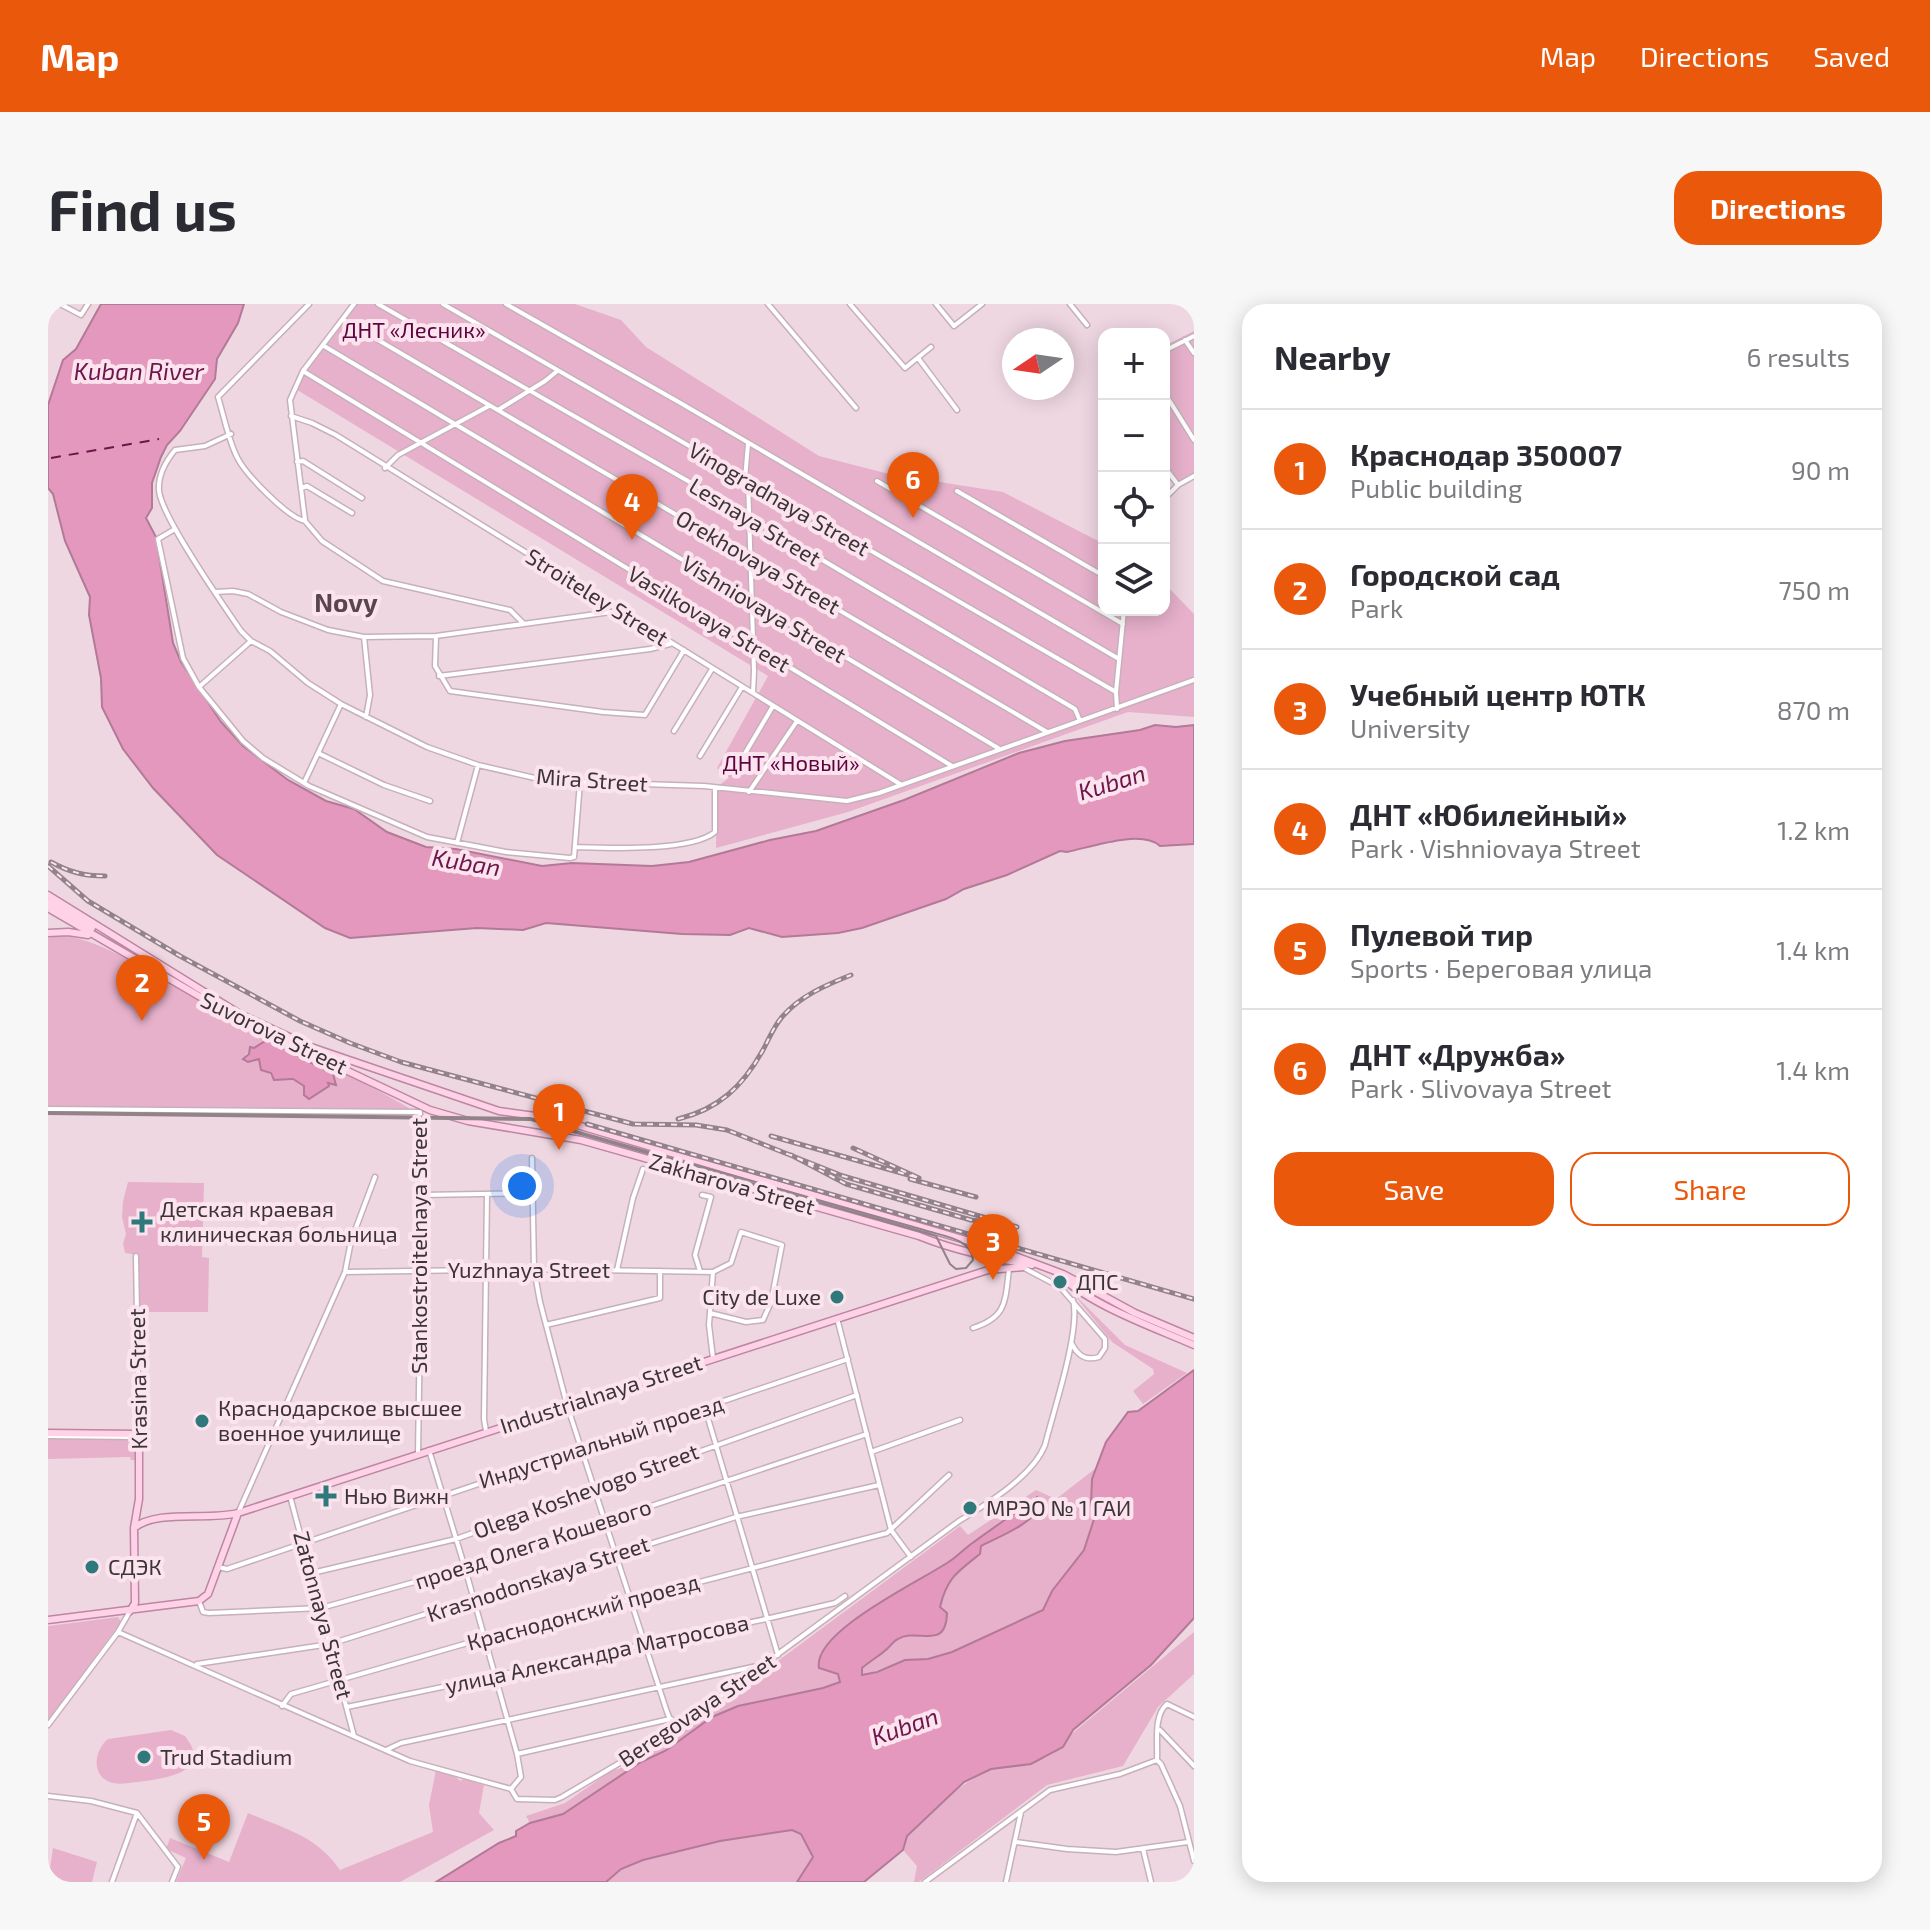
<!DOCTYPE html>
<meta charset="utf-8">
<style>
:root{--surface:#fff;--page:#f7f7f7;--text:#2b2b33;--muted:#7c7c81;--line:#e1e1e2;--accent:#ea580c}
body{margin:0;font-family:"Exo 2",sans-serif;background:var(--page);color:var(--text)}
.controls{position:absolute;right:24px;top:24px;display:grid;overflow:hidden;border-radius:16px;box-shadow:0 4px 20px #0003}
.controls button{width:72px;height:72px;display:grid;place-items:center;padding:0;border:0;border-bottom:2px solid var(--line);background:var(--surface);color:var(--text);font:40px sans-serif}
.compass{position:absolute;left:954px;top:24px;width:72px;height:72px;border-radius:50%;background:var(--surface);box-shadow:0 4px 20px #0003;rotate:257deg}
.you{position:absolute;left:474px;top:882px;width:28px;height:28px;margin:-20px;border:6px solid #fff;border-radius:50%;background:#1a73e8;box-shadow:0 0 0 12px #1a73e833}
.badge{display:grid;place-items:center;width:52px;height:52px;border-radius:50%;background:var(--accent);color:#fff;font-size:26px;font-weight:700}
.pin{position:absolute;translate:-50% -66px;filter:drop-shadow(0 2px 4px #0008)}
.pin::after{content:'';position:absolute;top:42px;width:28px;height:24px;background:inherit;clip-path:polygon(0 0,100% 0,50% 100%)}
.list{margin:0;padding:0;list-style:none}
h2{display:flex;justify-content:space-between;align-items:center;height:104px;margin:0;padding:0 32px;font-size:34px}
h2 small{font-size:26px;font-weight:400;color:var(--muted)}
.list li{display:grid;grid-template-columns:52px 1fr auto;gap:24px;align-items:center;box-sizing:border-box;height:120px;padding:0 32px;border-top:2px solid var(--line)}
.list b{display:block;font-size:30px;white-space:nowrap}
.list p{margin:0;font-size:26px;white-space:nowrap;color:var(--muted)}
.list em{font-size:26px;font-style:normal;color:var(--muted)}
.actions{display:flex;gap:16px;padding:24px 32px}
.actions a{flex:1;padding:18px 0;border:2px solid var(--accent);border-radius:24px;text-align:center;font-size:28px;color:var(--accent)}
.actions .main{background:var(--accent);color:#fff}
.icon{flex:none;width:44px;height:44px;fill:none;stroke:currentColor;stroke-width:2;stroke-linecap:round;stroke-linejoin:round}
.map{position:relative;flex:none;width:1146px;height:1578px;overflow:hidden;border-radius:24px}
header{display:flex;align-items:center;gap:48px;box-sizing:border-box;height:112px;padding:0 40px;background:var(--accent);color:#fff}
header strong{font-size:38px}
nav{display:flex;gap:44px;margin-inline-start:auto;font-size:28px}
.intro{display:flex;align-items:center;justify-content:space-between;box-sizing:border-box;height:192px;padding:0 48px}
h1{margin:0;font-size:56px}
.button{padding:20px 36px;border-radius:24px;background:var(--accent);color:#fff;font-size:28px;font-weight:700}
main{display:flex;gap:48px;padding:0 48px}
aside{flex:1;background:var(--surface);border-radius:24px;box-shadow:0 4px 20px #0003}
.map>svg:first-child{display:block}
.green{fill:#e7b1cb;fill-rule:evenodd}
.water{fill:#e498be;stroke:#b27a96;stroke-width:2}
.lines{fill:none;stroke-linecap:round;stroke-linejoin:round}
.ferry{stroke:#6e164b;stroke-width:2;stroke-dasharray:10 8;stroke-linecap:butt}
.minor-casing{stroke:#c7b0bb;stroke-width:7}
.major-casing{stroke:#bb87a1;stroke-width:9}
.minor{stroke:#fff;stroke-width:4}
.major{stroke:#ffd2e8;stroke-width:6}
.tram{stroke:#928289;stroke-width:2}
.rail-casing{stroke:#928289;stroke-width:5}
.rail{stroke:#fce4ef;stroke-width:2;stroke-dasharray:6;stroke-linecap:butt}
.poi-dot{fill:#2f797b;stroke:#fce4ef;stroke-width:3}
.labels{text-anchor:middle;stroke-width:8;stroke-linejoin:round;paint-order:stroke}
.park-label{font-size:22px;fill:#5f033f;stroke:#fce4ef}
.street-label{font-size:22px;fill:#3d3438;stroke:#fce4ef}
.poi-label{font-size:22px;fill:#3d3438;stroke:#fce4ef;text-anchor:start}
.water-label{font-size:24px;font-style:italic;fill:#6e164b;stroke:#fce4ef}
.quarter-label{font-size:26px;font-weight:bold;fill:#59454e;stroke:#fce4ef}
</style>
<header>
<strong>Map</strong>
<nav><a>Map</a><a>Directions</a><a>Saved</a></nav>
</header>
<div class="intro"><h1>Find us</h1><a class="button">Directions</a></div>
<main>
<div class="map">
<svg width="1146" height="1578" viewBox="0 0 1146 1578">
<rect width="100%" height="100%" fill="#efd7e2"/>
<path class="green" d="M306,0H527L573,16L598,43L771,152L841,170L955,188L1056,240V306H1116V279L1146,310V413L1080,408L800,508L668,544L669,489L667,484L681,474L669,464L720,372L246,84Z
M1146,27V175L1129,183L1116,166V42Z
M11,631C62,636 123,683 170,707C233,740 300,767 361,804L359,806L0,803V634ZM219,736L285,770L276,785L267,792L249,777L225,775L211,755L197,751Z
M80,878L156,879L154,953L161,954L160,1008H90V951L77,949L75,939L78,930L74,913L75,897Z
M1025,989L1077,1041L1139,1069L1095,1100L1085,1087L1106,1070L1105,1065L1064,1038Z
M0,1135H86L88,1137V1156H83L82,1153L0,1155Z
M1048,1164L1044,1175L1043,1200L1047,1212L1036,1246L1004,1287L995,1306L904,1348L880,1355L857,1356L814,1372V1364C824,1356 850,1331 862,1330C866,1330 870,1332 875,1333L892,1303L896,1287L904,1271L932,1250L933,1242L978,1217L993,1205L989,1194L901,1259L809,1314L788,1330L772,1350L779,1367L790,1369L792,1378L775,1384L690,1402L664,1413L617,1447L593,1458L515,1510L482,1519L478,1512L517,1499L563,1467L580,1462L615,1442L912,1222L920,1231L988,1186L1008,1195Z
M70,1313L73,1318L0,1417V1322Z
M1146,1328V1370L1110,1403L1075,1462L999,1481L871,1578H866L869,1562L855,1546C856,1542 857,1538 858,1534C866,1516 925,1470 945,1465C972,1459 1006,1461 1021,1432Z
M123,1426L137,1432C165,1467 120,1474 97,1477C87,1478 75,1481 65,1479C43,1474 45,1447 60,1435Z
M388,1466L408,1473L412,1477L416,1475L436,1481L431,1509L446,1526L352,1578H128L138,1554L118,1545L122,1534L181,1558L200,1509C237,1525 269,1532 292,1566L385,1528L381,1501Z
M744,1526C753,1528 755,1532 760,1540C769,1555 760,1566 749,1578H558L573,1565L595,1556L682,1534Z
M5,1544L49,1558L44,1578H0Z"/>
<path class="water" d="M53,0H196L190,19L169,55L167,75L132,127L119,141L113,153L104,179V204L98,214L108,233L125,339L133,358L173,418L195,442L240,476L278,497L306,505L339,528L378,543L408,545L494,562L524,559L604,562L641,558L722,536L768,527L856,496L971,449L1017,437L1092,426L1107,421L1128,423L1146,421V540L1112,542C1093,525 1043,543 1019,548L1012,547L959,571L916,585L898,595L814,624L790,629L734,633L701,624L682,631L634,630L498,619L475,626L429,624L302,634L277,624L169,551L105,484L75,445L54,403L53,374L41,311L42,293L17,237L5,190L0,184V101L15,56L28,45Z
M219,736L285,770L288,781L280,779L281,782L261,795L256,791V782L245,775L226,776L223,769L213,766L211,755L200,758L195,755L201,750L202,743L206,744Z
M1146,1066V1314L1103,1361L1025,1426L1015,1443L983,1460L943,1465L916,1478L859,1532L855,1546L816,1578H749L765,1553L753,1530L744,1526L672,1537L595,1556L573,1565L558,1578H388L451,1539L468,1532V1527L482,1519L515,1510L593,1458L617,1447L664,1413L690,1402L775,1384L792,1378L790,1370L771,1364C764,1328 872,1277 899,1259C908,1254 915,1246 923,1240C945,1224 967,1209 989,1193L994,1200C985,1220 952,1232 933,1242L932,1250C909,1268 899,1274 892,1303L899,1309C898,1348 869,1323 850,1335C845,1337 844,1340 840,1344C833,1351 822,1357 814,1364V1371L829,1368L857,1356L880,1355L904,1348L995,1306L1004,1287L1036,1246L1047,1212L1043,1200L1044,1175L1058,1138L1080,1108L1090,1107Z"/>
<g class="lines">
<path class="ferry" d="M3,154L111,135"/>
<defs>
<path id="minor" d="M12,0L33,11L40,0
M261,0L170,93C176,112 180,135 189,153C197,170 240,214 257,217L274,237L335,277L462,306L475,319
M330,0L654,185L1027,405L1032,417
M395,0L1068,388
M458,0L629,97L1071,355
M720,0L808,104
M802,0L857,64L883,43
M888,0L906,22L934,0
M1022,0L1039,21
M296,16L999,428
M1137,36L1146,49
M276,42L950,444
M1116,47L1146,32
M870,54L909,106
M255,67L904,462
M1056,76V79
M1116,88L1146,136
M450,106L497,77L508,68
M243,112L264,119L288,131L852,480
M183,130L157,142L127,146C118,157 110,171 111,186C112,211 176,302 193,327L203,337L222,347L260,379L293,400L379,443L430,461L500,477L656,482L799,497L831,489L1146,376
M249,158L255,157L314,194
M1116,162L1130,181
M337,164L350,151L441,102
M697,175L700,140
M700,177L706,367L705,389
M829,177L1075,320
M253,184L259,182L304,209
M909,187L1056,272
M1116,195L1130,181L1146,172
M257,216L242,96L255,67L306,0
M127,225L110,235L135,354L151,383L195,437L215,454L261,482L379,533L458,548L522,554L526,553L532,478
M167,288L185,287L200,290L233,308L280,326L316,333L388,332L570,307
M388,332L387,362L402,387L555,408L597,411L636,346
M316,333L322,391L318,413
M391,372L602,345L622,340
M151,383L203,337
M1069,405L1068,388L1076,306
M626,427L664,365
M270,449L336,481L382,497
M652,452L694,383
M686,468L725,402
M256,479L293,400
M701,488L749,417
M409,539L430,461
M527,543C559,544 643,548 667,528V484
M0,805L372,808
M484,854L486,965L492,998L519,1101L619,1408L622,1415L636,1419
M374,891L484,889
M88,952L91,1130
M976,964L1012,983L1057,1035V1044L1051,1053C1038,1057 1030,1052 1024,1040
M569,966L585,894L595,865
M652,967L647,951L663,893L654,891
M297,968L486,965L665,968L683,959L693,928L734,941L723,998L715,1016L698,1018L662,1009
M665,968L661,1021L665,1054
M789,1014L843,1226L863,1253
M498,1021L612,994V967
M925,1024C959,1013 957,998 961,965
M657,1104L730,1351
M438,1127L436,1115L439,890
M0,1132L86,1133L92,1137
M381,1146L417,1264L469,1450L473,1473L463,1485
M823,1148L912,1116
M370,1150L374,891L372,809
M242,1192L306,1432
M191,1207L297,968L303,937L327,873
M170,1263L179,1265L800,1055
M264,1269L408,1235L809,1091
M151,1297L155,1308L161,1309L273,1304L417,1264L819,1130
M70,1328L362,1457L463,1485L469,1495L507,1496L514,1493L624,1428L911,1217C939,1200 985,1172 997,1141C1005,1108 1033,1026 1025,996
M149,1360L282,1340L688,1213L831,1181
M234,1402L243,1390L437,1334L839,1229L901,1171
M299,1403L718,1315L787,1299L797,1292
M0,1421L70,1328L82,1307
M1112,1426L1146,1462
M338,1446L353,1439L718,1360
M469,1450L622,1415
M1109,1456L1113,1460L1132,1502L1146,1557
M1109,1456C1110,1438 1105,1412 1119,1400L1146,1413
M0,1492L43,1497L89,1509L130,1563L124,1578
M968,1538L1019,1545L1068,1548L1140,1538
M1095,1545L1103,1578
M64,1578L89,1509
M877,1578L1002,1486L1072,1470L1109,1456
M958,1578L973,1508"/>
<path id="major" d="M0,591L192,710L263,743L451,807L509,815L951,946L1015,970L1087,1009L1146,1034
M0,598L44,624
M0,604L192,716L382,806L420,817L533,836L871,932C908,947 945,954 984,961
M0,629L20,628L40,631
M1008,968C1039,1000 1105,1023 1146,1041
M0,1129L91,1130V1195L86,1224L87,1299L82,1307
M86,1224C109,1205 160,1217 190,1209L940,966L976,963
M0,1316L151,1297L160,1290L190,1209"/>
</defs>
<use href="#minor" class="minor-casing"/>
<use href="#major" class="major-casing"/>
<use href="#minor" class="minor"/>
<use href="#major" class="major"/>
<path class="tram" d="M0,808L482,814L876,926C894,932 923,934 925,956L918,964L908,965L902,960L888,932L483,816L0,810"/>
<defs>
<path id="rail" d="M3,558C21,568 36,572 57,572
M0,562L40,597L132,652L252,717L302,739L353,758L585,820L648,821L679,826L795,872L969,923L923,916L798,880L743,851
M630,815C671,805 695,782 715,746C721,735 726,722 734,713C752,692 778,681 803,671
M539,820L1146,995
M723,832L871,874L805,844
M862,875L928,893"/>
</defs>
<use href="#rail" class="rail-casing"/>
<use href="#rail" class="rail"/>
</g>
<g class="poi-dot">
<path d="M90 906h8v8h8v8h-8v8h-8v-8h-8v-8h8z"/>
<circle cx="1012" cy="978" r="8"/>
<circle cx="789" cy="993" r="8"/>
<circle cx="154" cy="1117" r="8"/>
<path d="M274 1180h8v8h8v8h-8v8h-8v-8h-8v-8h8z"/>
<circle cx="922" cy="1204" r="8"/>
<circle cx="44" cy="1263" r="8"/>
<circle cx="96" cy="1453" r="8"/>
</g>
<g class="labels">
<g class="park-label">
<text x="366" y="34">ДНТ «Лесник»</text>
<text x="743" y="467">ДНТ «Новый»</text>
</g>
<g class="street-label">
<text transform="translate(731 195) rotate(30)" y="8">Vinogradnaya Street</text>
<text transform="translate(707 218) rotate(31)" y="8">Lesnaya Street</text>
<text transform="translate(710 258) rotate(30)" y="8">Orekhovaya Street</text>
<text transform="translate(549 293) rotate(32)" y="8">Stroiteley Street</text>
<text transform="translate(716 305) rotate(31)" y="8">Vishniovaya Street</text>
<text transform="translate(661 315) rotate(31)" y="8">Vasilkovaya Street</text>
<text transform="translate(544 476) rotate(4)" y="8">Mira Street</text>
<text transform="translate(226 729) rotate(26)" y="8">Suvorova Street</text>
<text transform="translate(684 880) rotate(16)" y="8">Zakharova Street</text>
<text transform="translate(371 942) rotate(-90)" y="8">Stankostroitelnaya Street</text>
<text x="481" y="974">Yuzhnaya Street</text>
<text transform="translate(90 1075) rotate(-91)" y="8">Krasina Street</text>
<text transform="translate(553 1090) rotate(-18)" y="8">Industrialnaya Street</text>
<text transform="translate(553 1138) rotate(-18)" y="8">Индустриальный проезд</text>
<text transform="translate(538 1187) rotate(-20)" y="8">Olega Koshevogo Street</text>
<text transform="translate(485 1240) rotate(-18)" y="8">проезд Олега Кошевого</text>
<text transform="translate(490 1275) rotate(-18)" y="8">Krasnodonskaya Street</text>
<text transform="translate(535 1308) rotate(-15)" y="8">Краснодонский проезд</text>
<text transform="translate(275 1311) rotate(75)" y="8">Zatonnaya Street</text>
<text transform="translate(549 1350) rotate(-12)" y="8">улица Александра Матросова</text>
<text transform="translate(649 1406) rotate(-34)" y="8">Beregovaya Street</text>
</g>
<g class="poi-label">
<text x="112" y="913">Детская краевая<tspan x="112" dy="25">клиническая больница</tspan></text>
<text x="1028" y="986">ДПС</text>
<text x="773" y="1001" text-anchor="end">City de Luxe</text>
<text x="170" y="1112">Краснодарское высшее<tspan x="170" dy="25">военное училище</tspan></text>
<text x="296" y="1200">Нью Вижн</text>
<text x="938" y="1212">МРЭО № 1 ГАИ</text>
<text x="60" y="1271">СДЭК</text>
<text x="112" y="1461">Trud Stadium</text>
</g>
<g class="water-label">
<text x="91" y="76">Kuban River</text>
<text transform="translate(1064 479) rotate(-17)" y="8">Kuban</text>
<text transform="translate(418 559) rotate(9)" y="8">Kuban</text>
<text transform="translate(857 1423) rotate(-19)" y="8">Kuban</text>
</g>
<g class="quarter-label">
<text x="298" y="308">Novy</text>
</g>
</g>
</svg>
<div class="controls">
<button>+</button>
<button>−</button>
<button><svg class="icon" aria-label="locate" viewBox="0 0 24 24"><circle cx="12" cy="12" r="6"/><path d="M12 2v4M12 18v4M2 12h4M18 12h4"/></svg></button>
<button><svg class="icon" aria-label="layers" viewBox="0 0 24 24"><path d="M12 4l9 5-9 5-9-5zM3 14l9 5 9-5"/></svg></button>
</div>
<svg class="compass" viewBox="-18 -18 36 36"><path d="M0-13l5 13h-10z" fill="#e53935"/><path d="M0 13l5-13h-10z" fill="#7c7c81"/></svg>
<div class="you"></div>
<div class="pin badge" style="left:511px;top:846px">1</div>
<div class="pin badge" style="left:94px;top:717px">2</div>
<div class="pin badge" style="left:945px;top:976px">3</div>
<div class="pin badge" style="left:584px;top:236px">4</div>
<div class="pin badge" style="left:156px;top:1556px">5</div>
<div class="pin badge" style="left:865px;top:214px">6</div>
</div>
<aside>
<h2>Nearby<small>6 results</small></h2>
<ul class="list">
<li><span class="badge">1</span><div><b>Краснодар 350007</b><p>Public building</p></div><em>90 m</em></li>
<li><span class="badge">2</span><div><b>Городской сад</b><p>Park</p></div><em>750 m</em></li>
<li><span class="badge">3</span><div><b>Учебный центр ЮТК</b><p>University</p></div><em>870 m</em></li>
<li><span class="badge">4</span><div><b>ДНТ «Юбилейный»</b><p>Park · Vishniovaya Street</p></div><em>1.2 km</em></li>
<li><span class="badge">5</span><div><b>Пулевой тир</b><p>Sports · Береговая улица</p></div><em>1.4 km</em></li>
<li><span class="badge">6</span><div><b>ДНТ «Дружба»</b><p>Park · Slivovaya Street</p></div><em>1.4 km</em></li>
</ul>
<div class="actions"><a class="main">Save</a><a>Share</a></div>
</aside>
</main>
